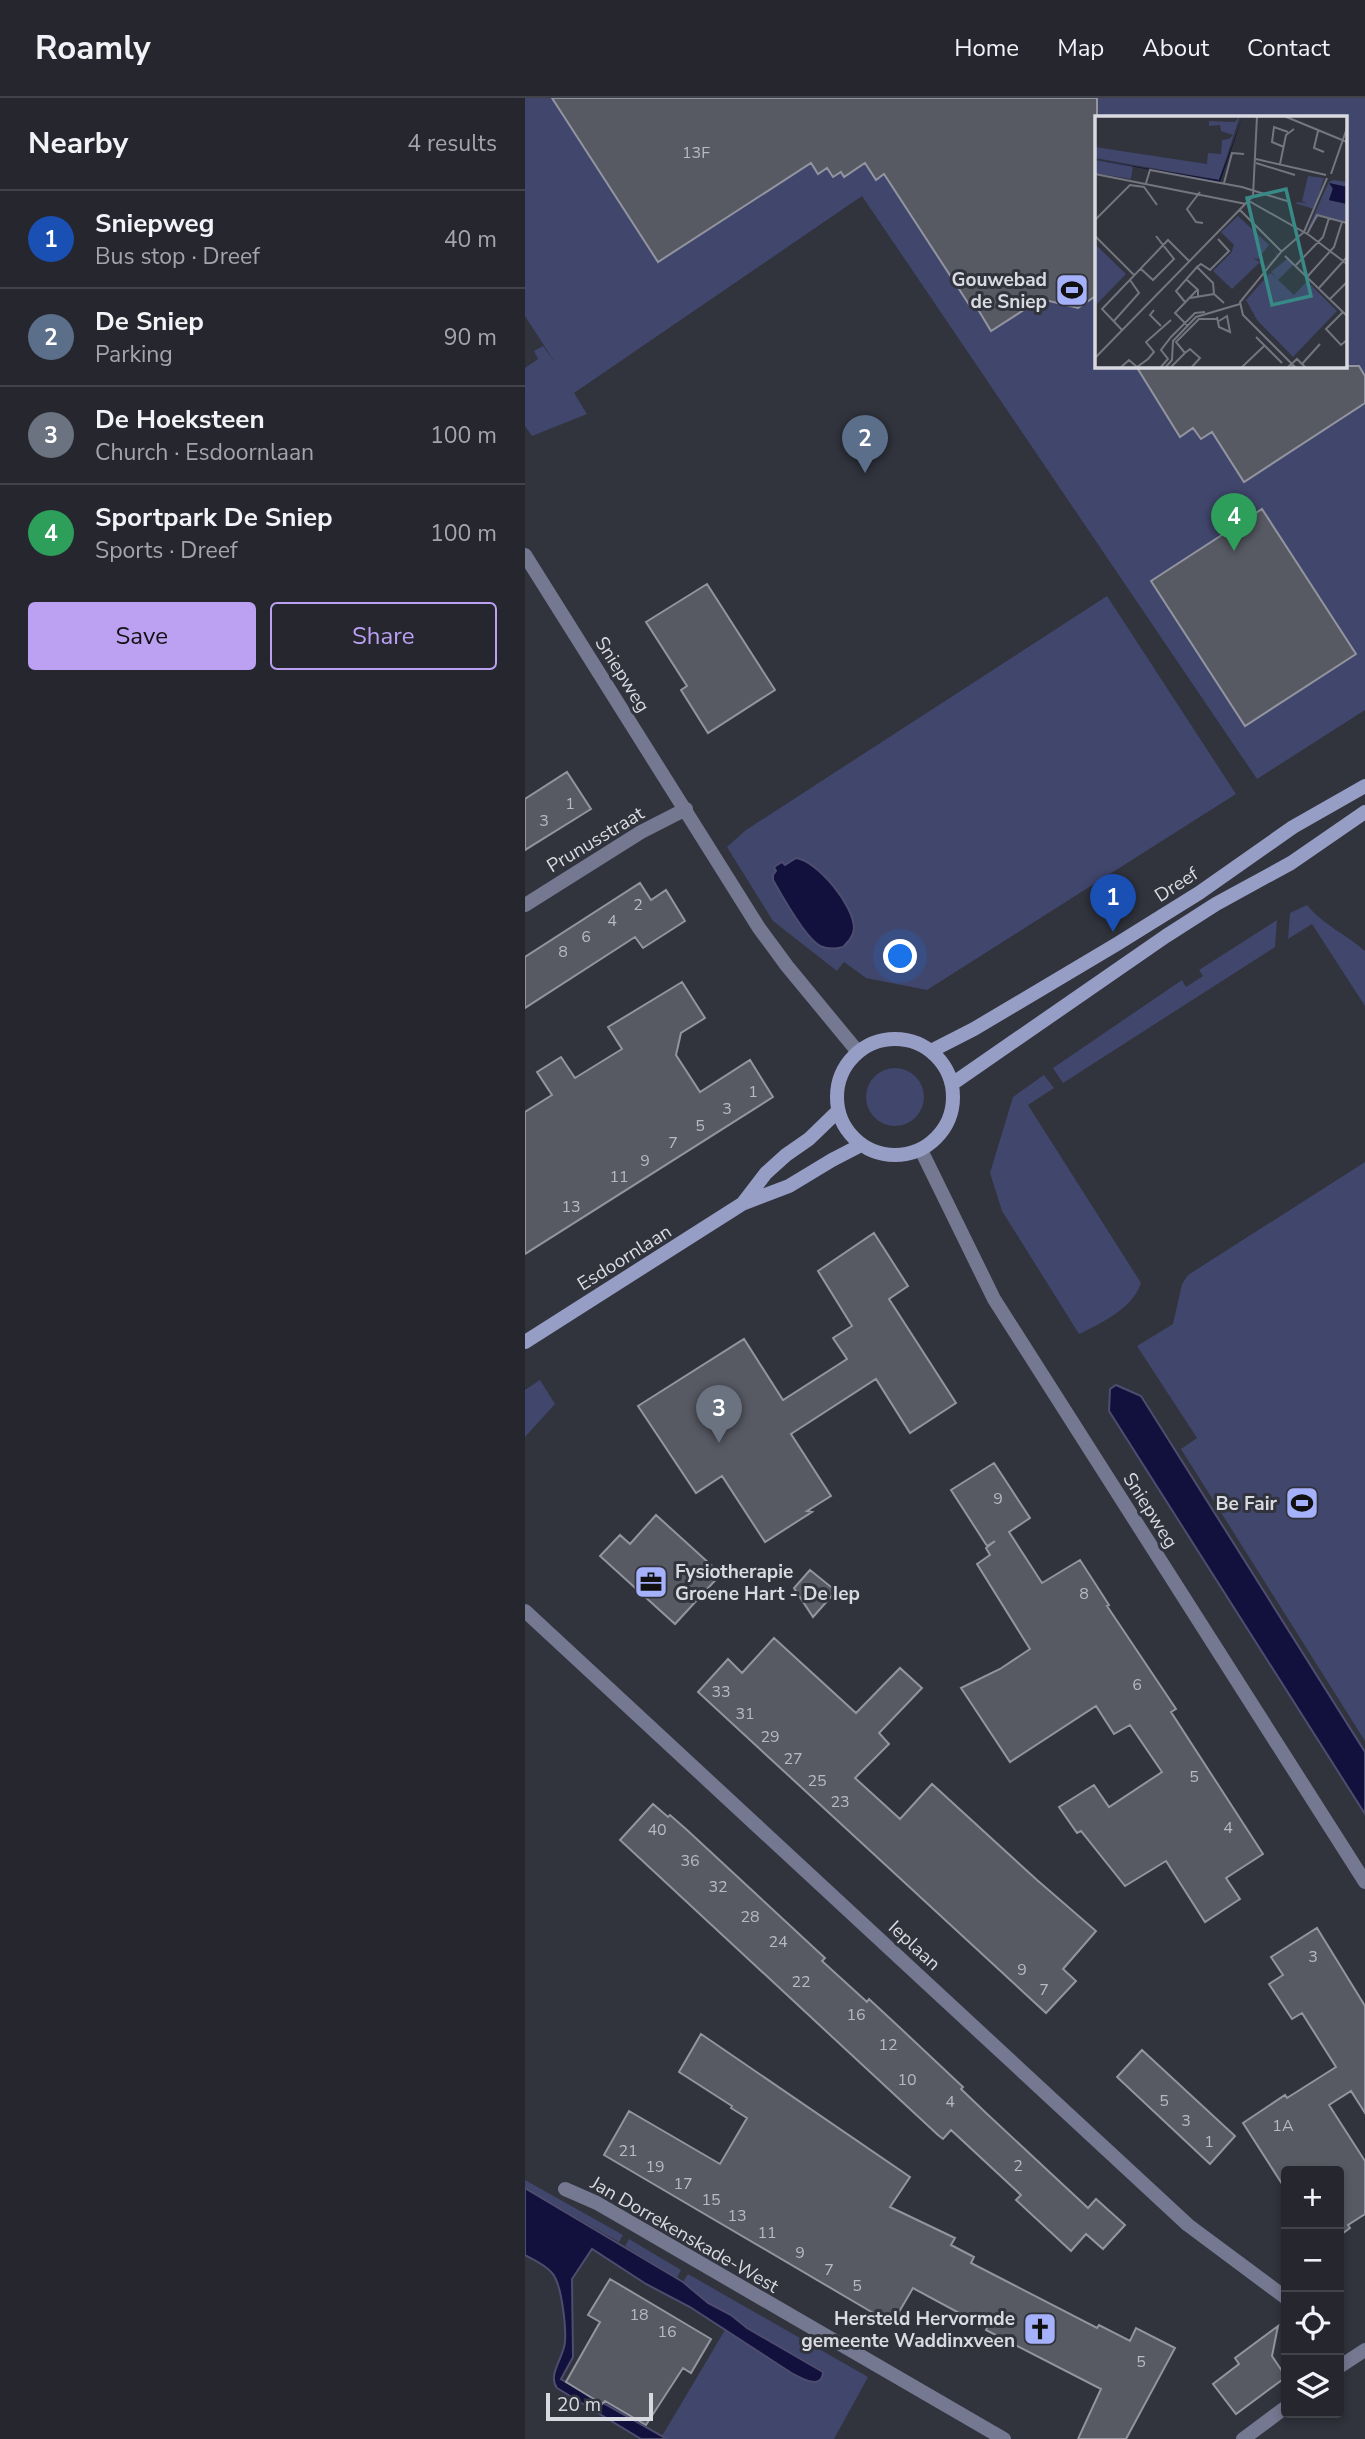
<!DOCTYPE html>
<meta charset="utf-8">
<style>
:root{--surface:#25262e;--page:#31323a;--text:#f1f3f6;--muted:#a3a5aa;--line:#42434a;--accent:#bca0f2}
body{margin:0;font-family:"Nunito Sans",sans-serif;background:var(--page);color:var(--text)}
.controls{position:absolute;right:21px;bottom:21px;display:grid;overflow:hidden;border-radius:7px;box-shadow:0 4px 10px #0003}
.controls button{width:63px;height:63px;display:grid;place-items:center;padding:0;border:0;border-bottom:2px solid var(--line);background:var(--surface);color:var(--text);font:35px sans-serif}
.scale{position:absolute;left:21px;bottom:18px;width:107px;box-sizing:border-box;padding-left:7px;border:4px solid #d9dae1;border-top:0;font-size:19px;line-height:24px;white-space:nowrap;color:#d9dae1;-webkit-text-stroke:5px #31333d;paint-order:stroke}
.you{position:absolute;left:376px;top:859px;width:24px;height:24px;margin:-18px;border:5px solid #fff;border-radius:50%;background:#1a73e8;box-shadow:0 0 0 10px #1a73e833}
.badge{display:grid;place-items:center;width:46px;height:46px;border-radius:50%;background:var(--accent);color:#fff;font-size:23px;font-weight:700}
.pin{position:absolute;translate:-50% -58px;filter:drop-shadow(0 2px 4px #0008)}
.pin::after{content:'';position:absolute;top:37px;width:24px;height:21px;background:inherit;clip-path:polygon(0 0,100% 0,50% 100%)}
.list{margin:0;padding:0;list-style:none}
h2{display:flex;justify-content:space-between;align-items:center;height:91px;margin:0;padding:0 28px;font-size:30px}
h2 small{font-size:23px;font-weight:400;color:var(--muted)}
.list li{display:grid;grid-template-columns:46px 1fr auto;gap:21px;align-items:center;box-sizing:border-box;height:98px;padding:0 28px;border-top:2px solid var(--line)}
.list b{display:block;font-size:26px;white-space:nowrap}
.list p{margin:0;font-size:23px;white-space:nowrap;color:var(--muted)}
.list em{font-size:23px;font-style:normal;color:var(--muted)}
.actions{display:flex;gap:14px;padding:21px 28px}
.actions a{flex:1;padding:16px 0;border:2px solid var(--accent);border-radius:7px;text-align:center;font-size:24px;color:var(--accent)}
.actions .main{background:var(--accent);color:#111}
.icon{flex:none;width:38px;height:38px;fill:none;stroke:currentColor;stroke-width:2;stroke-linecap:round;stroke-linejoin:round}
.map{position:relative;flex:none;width:840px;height:2341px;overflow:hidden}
header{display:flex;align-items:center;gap:42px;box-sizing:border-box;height:98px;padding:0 35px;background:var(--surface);border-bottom:2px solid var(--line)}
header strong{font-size:33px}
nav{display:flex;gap:38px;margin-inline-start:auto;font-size:24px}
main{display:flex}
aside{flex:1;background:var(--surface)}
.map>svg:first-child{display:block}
.green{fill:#41466c;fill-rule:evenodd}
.water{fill:#12113e;stroke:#4e4d6f;stroke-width:2}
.building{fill:#575963;stroke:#92949f;stroke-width:2}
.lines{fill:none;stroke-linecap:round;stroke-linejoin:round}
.minor{stroke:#747890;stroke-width:14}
.tertiary{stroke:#747890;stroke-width:14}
.secondary{stroke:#979ec5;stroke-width:14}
.labels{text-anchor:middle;stroke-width:6;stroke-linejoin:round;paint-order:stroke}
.number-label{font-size:16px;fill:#b8bac2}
.poi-label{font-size:19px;font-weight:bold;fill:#d9dae1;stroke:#31333d;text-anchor:end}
.street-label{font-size:19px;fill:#d9dae1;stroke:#31333d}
.inset-road{fill:none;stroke:#74767f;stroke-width:2}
.view{fill:#378a85;fill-opacity:0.15;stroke:#378a85;stroke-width:3.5}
.inset-edge{fill:none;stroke:#d9dae1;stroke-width:3.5}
</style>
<header>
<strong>Roamly</strong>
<nav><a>Home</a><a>Map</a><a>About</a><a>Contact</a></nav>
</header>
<main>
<aside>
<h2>Nearby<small>4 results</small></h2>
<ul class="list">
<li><span class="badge" style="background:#1a4fb4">1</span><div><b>Sniepweg</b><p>Bus stop · Dreef</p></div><em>40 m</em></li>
<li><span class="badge" style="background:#5c6f8a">2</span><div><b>De Sniep</b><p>Parking</p></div><em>90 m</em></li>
<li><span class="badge" style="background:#6b7280">3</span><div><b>De Hoeksteen</b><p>Church · Esdoornlaan</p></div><em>100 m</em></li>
<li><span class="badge" style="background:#2e9e5b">4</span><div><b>Sportpark De Sniep</b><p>Sports · Dreef</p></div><em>100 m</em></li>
</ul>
<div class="actions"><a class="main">Save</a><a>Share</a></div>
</aside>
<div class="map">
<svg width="840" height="2341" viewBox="0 0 840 2341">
<rect width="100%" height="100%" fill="#31333d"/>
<path class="green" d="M0,0H840V612L732,681L337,98L49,295L62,316L7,338L0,328V270L13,261L9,253L18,248L31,266L0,218ZM572,19H821V268H572Z
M582,498L711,696L402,892L341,880L319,864L312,873L248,823L202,749L221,732Z
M782,807C798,827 821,836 840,853V908L787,826L763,841L765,815Z
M752,822L750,849L538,985L528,970L657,882L661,889L678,878L674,872Z
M341 999a29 29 0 1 1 58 0a29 29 0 1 1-58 0Z
M519,977L529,990L503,1007L616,1185C608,1210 577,1225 554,1236L477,1113L465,1075L488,999Z
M840,1064V1643L656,1351L672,1340L612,1248L648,1226L657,1186L663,1177Z
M15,1282L30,1306L0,1339V1292Z
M0,2082L98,2137L94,2144L0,2090Z
M104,2141L156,2172L152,2180L100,2148Z
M163,2176L343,2279L309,2341H142L137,2338L200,2232L280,2282L286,2284L298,2273L222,2230L206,2217L183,2205L158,2184Z"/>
<path class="water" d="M271,760C293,763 329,808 329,830C329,838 323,844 318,849C310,851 303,852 295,848C280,840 257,798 248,782V777L251,773L249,769L257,764L260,767Z
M591,1287L616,1298L840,1654V1716L584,1313L585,1291Z
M0,2090L158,2184L183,2205L206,2217L222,2230L298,2274C297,2292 278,2281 268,2276L165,2209L121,2186L67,2151L47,2181L48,2259L36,2281L142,2341H116L32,2290C22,2277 39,2259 40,2244C41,2229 37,2186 27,2175C21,2167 9,2162 0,2157Z"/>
<path class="building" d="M27,0H572V197L553,210L516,201L466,233L451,208L447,211L359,76L351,82L340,65L319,79L316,74L308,79L302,70L293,76L286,65L133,164Z
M611,268H834L840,278V305L719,384L687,334L676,341L668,330L655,339Z
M737,411L831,556L720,628L626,483Z
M182,486L250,592L183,635L156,592L162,588L121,524Z
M42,674L66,711L0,752V701Z
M115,785L126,802L141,792L160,823L118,850L110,839L0,910V859Z
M157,884L180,920L156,935L151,957L175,994L225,962L248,999L0,1156V1014L27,997L12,974L36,959L50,980L97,951L83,929Z
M349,1135L383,1188L364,1201L431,1305L385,1335L351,1281L266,1336L306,1398L282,1413L287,1414L240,1444L197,1378L171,1395L113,1308L219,1241L258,1302L322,1261L308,1240L327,1228L293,1173Z
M469,1365L505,1420L484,1434L517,1485L555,1462L584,1507L582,1508L651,1611L646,1614L738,1756L701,1780L715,1801L680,1824L641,1763L600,1788L556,1733L552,1735L534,1709L569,1687L584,1709L637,1674L605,1627L589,1636L571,1608L485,1664L436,1590L475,1571L505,1551L452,1466L465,1457L461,1450L470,1443L462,1448L426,1392Z
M131,1417L196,1476L150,1526L75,1458L95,1437L105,1446Z
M285,1472L311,1493L288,1519L269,1490Z
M249,1540L331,1615L375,1570L397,1590L354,1635L364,1646L330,1680L375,1721L407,1686L512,1782L571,1833L538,1871L551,1883L521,1915L173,1594L203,1561L217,1575Z
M128,1706L143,1719L145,1717L162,1732L300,1860L297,1863L342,1904L344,1901L372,1927L438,1989L436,1991L460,2014L563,2110L571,2101L600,2127L578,2151L561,2136L546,2153L491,2102L496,2097L426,2032L418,2041L413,2037L95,1742Z
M792,1830L840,1908V2015L826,1993L804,2007L840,2063V2116L823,2127L825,2130L814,2138V2073H761V2092L718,2025L760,1997L762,2000L811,1969L777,1915L767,1921L744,1886L758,1877L746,1859Z
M176,1936L385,2079L365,2109L430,2140L426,2147L449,2159L446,2165L572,2230L574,2227L605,2243L611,2230L650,2250L601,2341H553L576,2291L461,2232L462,2230L388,2190L367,2226L79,2057L104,2013L195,2066L222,2020L206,2010L207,2008L154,1974Z
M617,1952L710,2038L685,2066L592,1979Z
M85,2181L186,2241L166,2275L158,2270L121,2327L80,2303L77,2306L41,2284L75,2224L63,2217Z
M753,2228L747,2258L761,2279L711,2316L688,2286L714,2266L710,2260Z"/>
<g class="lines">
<path class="minor" d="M0,457L234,830L262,868L333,954
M0,807L116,734L161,711
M0,1513L663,2127L761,2200
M40,2091L72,2105L479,2341
M814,2269L840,2252
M718,2341L761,2309"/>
<path class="tertiary" d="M396,1052L469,1201L840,1784"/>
<path class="secondary" d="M312 999a58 58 0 1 1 116 0a58 58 0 1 1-116 0Z
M406,953L449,931L592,846L674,795L768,729L840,688
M427,986L641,838L691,806L766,765L840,714
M218,1105L241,1075L261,1057L284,1041L313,1013
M0,1244L217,1106L264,1088L307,1062L336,1047"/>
</g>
<defs>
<symbol id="stadium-square" viewBox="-11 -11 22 22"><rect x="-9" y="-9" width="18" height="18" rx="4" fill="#a6b1fc" stroke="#31333d"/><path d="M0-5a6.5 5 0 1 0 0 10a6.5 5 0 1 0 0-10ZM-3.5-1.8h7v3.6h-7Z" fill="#111"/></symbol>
<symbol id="office-square" viewBox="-11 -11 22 22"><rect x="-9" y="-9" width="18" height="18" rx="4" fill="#a6b1fc" stroke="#31333d"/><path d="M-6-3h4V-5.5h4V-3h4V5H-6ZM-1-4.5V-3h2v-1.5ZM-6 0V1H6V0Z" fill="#111"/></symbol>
<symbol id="church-square" viewBox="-11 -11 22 22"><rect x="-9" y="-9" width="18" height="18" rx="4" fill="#a6b1fc" stroke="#31333d"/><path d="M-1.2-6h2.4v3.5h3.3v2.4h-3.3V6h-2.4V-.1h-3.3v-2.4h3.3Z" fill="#111"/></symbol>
</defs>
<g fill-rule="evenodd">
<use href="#stadium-square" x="528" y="173" width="38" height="38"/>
<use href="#stadium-square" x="758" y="1386" width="38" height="38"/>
<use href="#office-square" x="107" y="1465" width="38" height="38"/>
<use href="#church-square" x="496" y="2212" width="38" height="38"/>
</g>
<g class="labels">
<g class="number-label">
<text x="171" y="60">13F</text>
<text x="45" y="711">1</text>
<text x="19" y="728">3</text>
<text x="113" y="812">2</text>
<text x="87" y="828">4</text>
<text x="61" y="844">6</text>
<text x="38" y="859">8</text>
<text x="228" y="999">1</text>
<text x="202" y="1016">3</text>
<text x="175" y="1033">5</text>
<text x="148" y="1050">7</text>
<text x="120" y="1068">9</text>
<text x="94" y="1084">11</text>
<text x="46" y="1114">13</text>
<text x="473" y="1406">9</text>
<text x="559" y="1501">8</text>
<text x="612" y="1592">6</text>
<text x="196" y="1599">33</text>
<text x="220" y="1621">31</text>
<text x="245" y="1644">29</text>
<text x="268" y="1666">27</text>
<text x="669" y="1684">5</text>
<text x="292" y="1688">25</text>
<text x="315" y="1709">23</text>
<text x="703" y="1735">4</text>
<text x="132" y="1737">40</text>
<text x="165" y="1768">36</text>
<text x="193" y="1794">32</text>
<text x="225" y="1824">28</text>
<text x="253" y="1849">24</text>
<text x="788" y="1864">3</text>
<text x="497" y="1877">9</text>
<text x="276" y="1889">22</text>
<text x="519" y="1897">7</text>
<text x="331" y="1922">16</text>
<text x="363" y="1952">12</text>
<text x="382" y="1987">10</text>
<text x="639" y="2008">5</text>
<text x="425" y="2009">4</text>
<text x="661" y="2028">3</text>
<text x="758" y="2033">1A</text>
<text x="684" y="2049">1</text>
<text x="103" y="2058">21</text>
<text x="493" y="2073">2</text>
<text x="130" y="2074">19</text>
<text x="158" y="2091">17</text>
<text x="186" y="2107">15</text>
<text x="212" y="2123">13</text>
<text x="242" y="2140">11</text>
<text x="275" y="2160">9</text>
<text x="304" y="2177">7</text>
<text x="332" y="2193">5</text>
<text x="114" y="2222">18</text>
<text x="142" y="2239">16</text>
<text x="616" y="2269">5</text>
</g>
<g class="poi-label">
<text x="522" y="188">Gouwebad<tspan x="522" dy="22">de Sniep</tspan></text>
<text x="752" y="1412">Be Fair</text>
<text x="150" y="1480" text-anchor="start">Fysiotherapie<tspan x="150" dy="22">Groene Hart - De Iep</tspan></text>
<text x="490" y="2227">Hersteld Hervormde<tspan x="490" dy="22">gemeente Waddinxveen</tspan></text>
</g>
<g class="street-label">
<text transform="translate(98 576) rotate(58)" y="7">Sniepweg</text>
<text transform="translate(70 741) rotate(-31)" y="7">Prunusstraat</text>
<text transform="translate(651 786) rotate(-33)" y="7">Dreef</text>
<text transform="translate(99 1159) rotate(-32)" y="7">Esdoornlaan</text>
<text transform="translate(626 1412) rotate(58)" y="7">Sniepweg</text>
<text transform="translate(390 1847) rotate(43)" y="7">Ieplaan</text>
<text transform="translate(160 2136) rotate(30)" y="7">Jan Dorrekenskade-West</text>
</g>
</g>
<g transform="translate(570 18)">
<rect width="252" height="252" fill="#31333d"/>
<path d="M145,0L124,64L0,42V31L112,48L113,37L126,38L127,24L134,23L138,19L126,15L125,9L114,10V5L140,6ZM0,44L38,50L36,63L0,57ZM213,60L229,62L219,93L202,88L201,86L212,87L207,85ZM238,64L252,66V71L234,67L238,74L234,84L252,88V106L225,99L212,115L231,72L234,66ZM143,100L174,129L163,143L158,142L171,150L182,140L177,129L183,140L171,151L164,147L137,173L118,155L136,137L139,129L126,116ZM0,128L31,158L0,190ZM192,143L199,148L183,164L199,179L212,165L242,195L198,241L162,204L151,184L175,157L182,162L176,156Z" fill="#41466c"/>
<path d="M148,0L125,66L0,44L124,64ZM234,67L252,71V88L234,84L238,72Z" fill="#12113e"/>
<path class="inset-road" d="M189,0L252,26M223,15L219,32L229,36M189,31L177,26L179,11L193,16M161,43L231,59M161,47L200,59M185,48L191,19L199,13M0,58L151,88M236,58L252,12M51,67L55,54L147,71L192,85M129,67L137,37L149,38M105,76L92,93L101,106L108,107M154,85L214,119L252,148M145,94L186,135M0,104L35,69L49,71L62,89M212,118L222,99L252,107M0,120L39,159M190,140L252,200M201,149L228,121L234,102M102,151L106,148L115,154L134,135L123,123M46,153L58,164L79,143L61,120M212,161L239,131L247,106M92,164L103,174V182M224,172L252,141M95,182L119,178M235,183L252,166M90,186L81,175L102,151L118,167L119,178L129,187M59,194L55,199L66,210M248,196L231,213L246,229L252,224M122,201L124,211L135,216L132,200L124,205M18,206L44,177L35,164M92,209L80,197L102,174M27,214L7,193L73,124L95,146M161,221L187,247M90,237L95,233L105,242L96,252M0,242L158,80L162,0M207,248L225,228M25,252L34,244L42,251L53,243L59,236L51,226L76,204M65,252L73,243L66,234L76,221L100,197L110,196M70,252L77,244L78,225L101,201L145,188M75,252L90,237L81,226L104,203H123M146,252L169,230M192,252L202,243L211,252M201,252L148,199L145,186L186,136L209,116L232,62"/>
<path class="view" d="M191,73L216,180L177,189L152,82Z"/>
<rect width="252" height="252" class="inset-edge"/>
</g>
</svg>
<div class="controls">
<button>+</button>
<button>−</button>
<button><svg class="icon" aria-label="locate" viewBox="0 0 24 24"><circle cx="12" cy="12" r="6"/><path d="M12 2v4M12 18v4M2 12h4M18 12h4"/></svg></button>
<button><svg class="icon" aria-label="layers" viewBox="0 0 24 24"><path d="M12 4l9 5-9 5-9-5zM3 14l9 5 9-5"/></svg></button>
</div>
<div class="scale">20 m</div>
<div class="you"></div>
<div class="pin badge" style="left:588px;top:834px;background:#1a4fb4">1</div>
<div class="pin badge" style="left:340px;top:375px;background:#5c6f8a">2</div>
<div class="pin badge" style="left:194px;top:1345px;background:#6b7280">3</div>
<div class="pin badge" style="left:709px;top:453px;background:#2e9e5b">4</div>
</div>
</main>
